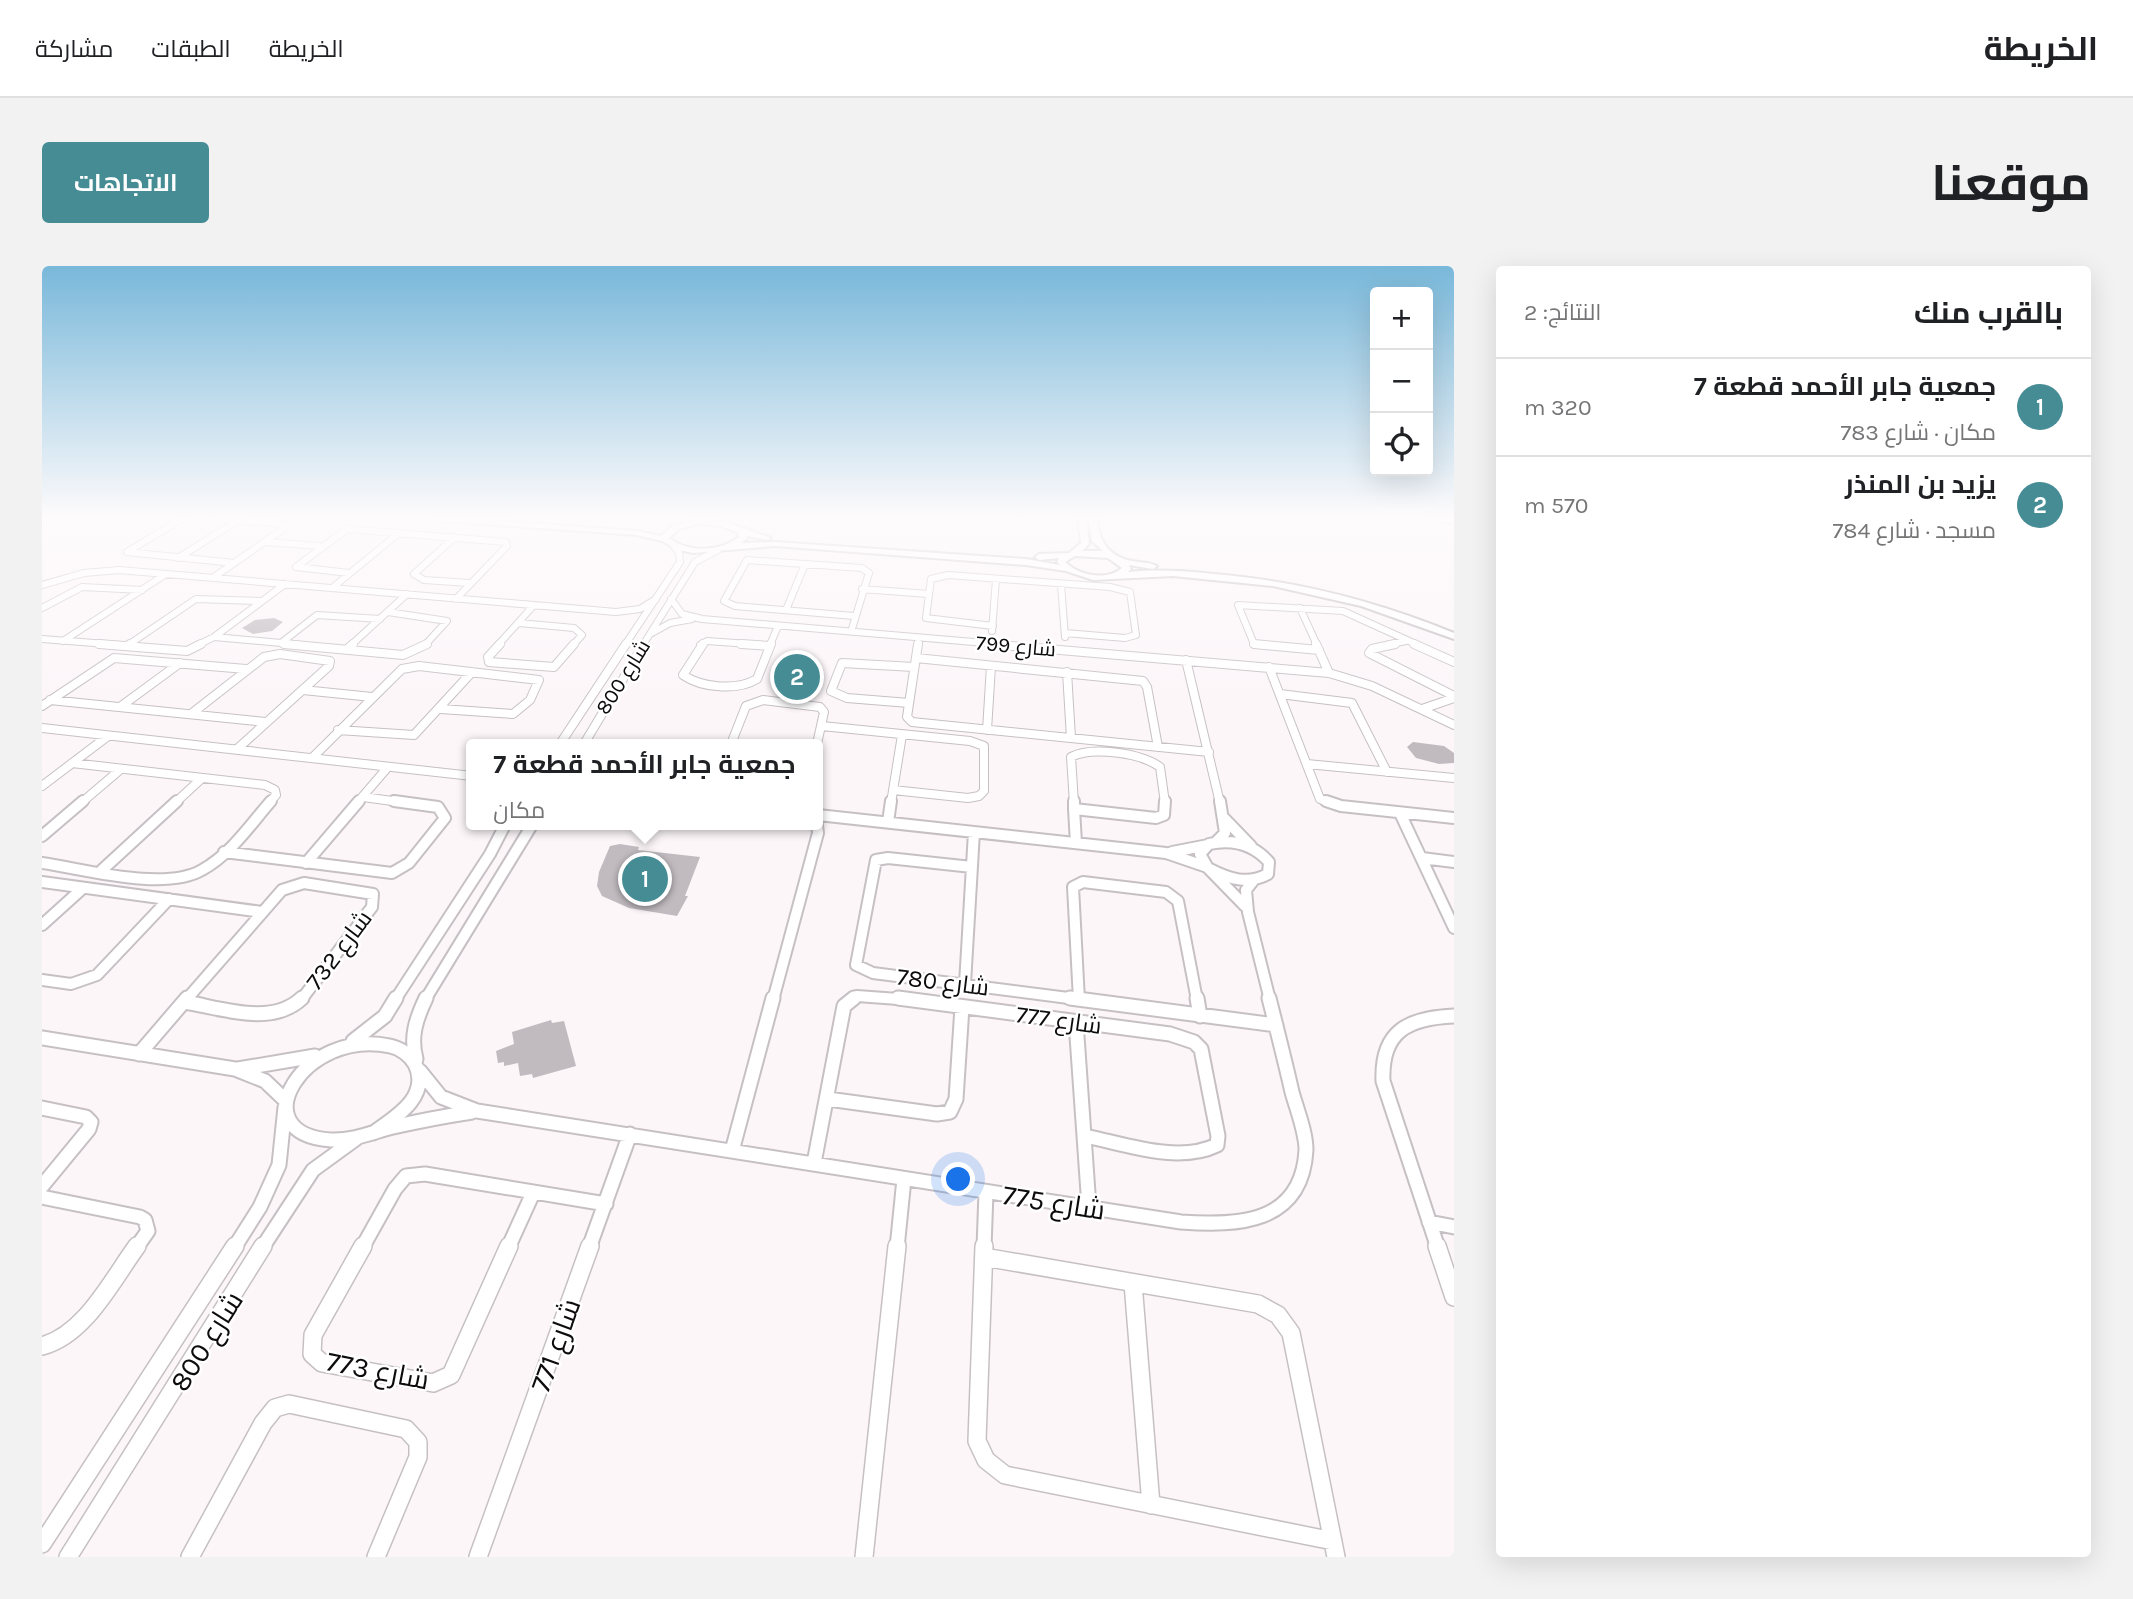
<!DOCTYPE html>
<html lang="ar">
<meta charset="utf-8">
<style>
:root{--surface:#fff;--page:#f2f2f2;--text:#202124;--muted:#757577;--line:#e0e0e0;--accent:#458c94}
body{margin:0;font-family:Karla,Cairo,sans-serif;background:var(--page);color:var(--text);direction:rtl}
.controls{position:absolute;right:21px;top:21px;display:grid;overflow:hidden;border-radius:7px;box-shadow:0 7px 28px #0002}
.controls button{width:63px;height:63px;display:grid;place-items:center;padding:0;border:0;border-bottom:2px solid var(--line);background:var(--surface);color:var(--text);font:35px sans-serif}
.you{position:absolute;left:917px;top:914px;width:24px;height:24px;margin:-18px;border:5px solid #fff;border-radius:50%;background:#1a73e8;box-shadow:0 0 0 10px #1a73e833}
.badge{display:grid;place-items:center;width:46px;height:46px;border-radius:50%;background:var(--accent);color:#fff;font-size:23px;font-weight:700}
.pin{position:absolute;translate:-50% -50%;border:4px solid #fff;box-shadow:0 2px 7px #0006}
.popup{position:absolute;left:424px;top:473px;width:357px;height:91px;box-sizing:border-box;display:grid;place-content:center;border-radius:7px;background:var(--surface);filter:drop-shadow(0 2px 5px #0005);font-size:23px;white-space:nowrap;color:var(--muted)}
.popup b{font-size:26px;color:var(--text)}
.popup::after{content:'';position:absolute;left:50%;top:100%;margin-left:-14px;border:14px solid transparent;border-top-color:var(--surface)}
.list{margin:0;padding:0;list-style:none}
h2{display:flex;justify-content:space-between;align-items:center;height:91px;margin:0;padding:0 28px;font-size:30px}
h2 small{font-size:23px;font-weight:400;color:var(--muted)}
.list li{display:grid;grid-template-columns:46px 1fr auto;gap:21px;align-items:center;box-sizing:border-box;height:98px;padding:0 28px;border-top:2px solid var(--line)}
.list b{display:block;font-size:26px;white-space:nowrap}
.list p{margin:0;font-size:23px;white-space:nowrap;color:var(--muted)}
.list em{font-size:23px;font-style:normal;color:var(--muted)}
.icon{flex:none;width:38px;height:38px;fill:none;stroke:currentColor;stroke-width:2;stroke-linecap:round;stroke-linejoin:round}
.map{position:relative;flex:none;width:1412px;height:1291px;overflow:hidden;direction:ltr;border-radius:7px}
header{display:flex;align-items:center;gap:42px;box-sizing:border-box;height:98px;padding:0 35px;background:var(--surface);border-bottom:2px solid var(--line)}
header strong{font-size:33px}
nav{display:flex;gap:38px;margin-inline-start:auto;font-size:24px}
.intro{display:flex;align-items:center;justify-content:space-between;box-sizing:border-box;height:168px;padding:0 42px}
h1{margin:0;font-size:49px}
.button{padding:18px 32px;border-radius:7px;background:var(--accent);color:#fff;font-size:24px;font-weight:700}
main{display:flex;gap:42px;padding:0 42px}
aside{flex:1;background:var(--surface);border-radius:7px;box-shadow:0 7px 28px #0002}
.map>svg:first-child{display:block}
.building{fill:#c1bbbf}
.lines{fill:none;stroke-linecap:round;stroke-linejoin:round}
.minor-far4-casing{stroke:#c6c0c4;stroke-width:8}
.minor-far3-casing{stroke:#c6c0c4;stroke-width:10}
.minor-far2-casing{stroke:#c6c0c4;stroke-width:14}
.minor-far1-casing{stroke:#c6c0c4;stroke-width:17}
.minor-casing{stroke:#c6c0c4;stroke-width:20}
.major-casing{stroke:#c6c0c4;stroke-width:4}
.minor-far4{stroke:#fff;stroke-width:6}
.minor-far3{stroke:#fff;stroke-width:8}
.minor-far2{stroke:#fff;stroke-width:10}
.minor-far1{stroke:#fff;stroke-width:13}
.minor{stroke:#fff;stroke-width:17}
.major{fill:#fff;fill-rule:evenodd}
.labels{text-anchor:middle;stroke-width:5;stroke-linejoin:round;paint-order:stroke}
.far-street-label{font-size:21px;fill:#0d0b0c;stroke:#fff}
.street-label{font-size:24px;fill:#0d0b0c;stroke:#fff}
.near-street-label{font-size:28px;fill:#0d0b0c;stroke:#fff}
</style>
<header>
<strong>الخريطة</strong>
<nav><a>الخريطة</a><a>الطبقات</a><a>مشاركة</a></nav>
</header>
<div class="intro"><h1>موقعنا</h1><a class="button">الاتجاهات</a></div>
<main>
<aside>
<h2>بالقرب منك<small>النتائج: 2</small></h2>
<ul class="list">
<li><span class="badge">1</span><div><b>جمعية جابر الأحمد قطعة 7</b><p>مكان · شارع 783</p></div><em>320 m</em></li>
<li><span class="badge">2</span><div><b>يزيد بن المنذر</b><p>مسجد · شارع 784</p></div><em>570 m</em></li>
</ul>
</aside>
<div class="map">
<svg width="1412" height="1291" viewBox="0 0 1412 1291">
<rect width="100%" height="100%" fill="#fcf6f9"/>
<path class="building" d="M232,352L241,356L230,365L211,368L200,362L213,354Z
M752,402L770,406L773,415L758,421L737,415V407Z
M1371,476L1402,480L1412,487V497L1397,498L1374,492L1365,481Z
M578,578L597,581L596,584L658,591L643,630H646L635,650L587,642L560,630L555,620L557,606L568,580Z
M509,754L510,757L522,755L534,800L491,812L490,808L478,810L476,797L462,800V796L456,797L454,785L472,778L470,766Z"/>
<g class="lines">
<defs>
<path id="minor-far4" d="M172,253L234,257L244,261L172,311
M413,271L372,308L382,314L428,317
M224,276L278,280
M85,286L192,297
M85,286L140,253
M136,292L195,255
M307,307L254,301L305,263L464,276L465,280L414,333
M1019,318L1023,371
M0,319L42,307L77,304L574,346L598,343L614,333
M290,322L357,267
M820,323L886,328
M629,333L640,348L660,353L967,379
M0,342L40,321L100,324
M1258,342L1275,379
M744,344L763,298
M346,346L405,355L383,379
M477,357L532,362L540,369L531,379
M951,360L884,352L889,313L906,309L1068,321L1088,326L1094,369L1083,372L1023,367
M950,365L954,313
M809,366L827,307L820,302L705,294L682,335L693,340L812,350
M610,367L628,357L650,353
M172,371L261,379
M0,373L78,379
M21,375L124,308
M239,377L275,349L338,353
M86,379L154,333L218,335
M156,379L172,371L243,318
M309,379L365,328
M456,379L492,339
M583,379L638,296L637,287L631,279
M601,379L653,296L676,284
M658,379L665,375L721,379
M728,379L736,360
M876,379L877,372
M1228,379L1212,378L1196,339L1301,345L1376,379
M1345,379L1364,375"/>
<path id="minor-far3" d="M57,378L145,385L159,378
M242,378L361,389L385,378
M458,378L446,391L447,396L512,401L532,378
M661,378L641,409C660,422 695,425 715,413L729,378
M699,378L728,380
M876,378L865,451L870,456L1167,486
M947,378L1287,407L1330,420L1412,459
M1212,378L1277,384
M1274,378L1287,407
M1353,378L1330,383L1327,387L1412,430
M1372,378L1412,396
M85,380L88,378
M305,383L311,378
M874,392L1101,415L1105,421L1116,481
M1144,394L1178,537
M1227,401L1278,533L1289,537
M1025,406L1029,472
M261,424L330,431
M1238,428L1310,437L1345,506
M8,434L223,456
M867,437L805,432L789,425L800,397L872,401
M0,440L72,392L204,403
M78,441L138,397
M1380,443L1412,432
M149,448L222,391L238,388L288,395L287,400L194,484
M780,460L928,475L942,480V525L937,530L926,532L851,524
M0,462L430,510
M296,464L372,469L430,406
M945,464L949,400
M518,478L584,378
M542,478L602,378
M689,478L704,440L721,434L778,441L782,446L775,478
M270,492L360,403L377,400L497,414L488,434L471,448L399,443
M30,497L223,519L233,524L234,529L227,537
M1265,498L1412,512
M0,520L66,470
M321,531L365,537
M39,537L79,503
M133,537L159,513
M315,537L346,501
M849,537L860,469
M1032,537L1029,491C1050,480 1099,487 1118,501L1123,537"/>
<path id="minor-far2" d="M1032,535V543
M1284,535L1299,540L1412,552
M1032,543L1114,552L1122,549L1123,535
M1032,543L1034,577
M1358,547L1412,662
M776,549L1124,587L1165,601
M1182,552L1209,580
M846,556L849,535
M0,570L41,535
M1174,576L1183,567L1178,535
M182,586L350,607L367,597L403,552L396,541L352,535
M1130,586L1166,579
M1380,592L1412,596
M0,597C42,603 122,626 160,604C189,588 208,559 229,535
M264,597L317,535
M930,601L846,592L834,594L814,699L831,707L1042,734
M1168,603C1187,613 1206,619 1226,608L1227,596C1211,578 1190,573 1167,578L1158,588L1166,602L1203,640
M60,604L135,535
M1212,614L1204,624L1206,646L1228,734
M0,616L220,646
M0,659L41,622
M0,714L29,718L55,709L127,633
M923,718L932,566
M144,734L240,624L262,617L331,628L330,641L259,734
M353,734L448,588L463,559
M383,734L490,559
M731,734L776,567L775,559
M810,734L815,730L870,734
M1037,734L1031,621L1041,616L1124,626L1136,635L1155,734"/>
<path id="minor-far1" d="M856,732L1128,768L1152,776L1159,783L1176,870L1175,879C1136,898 1083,878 1043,870
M1028,732L1234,759
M1155,732L1158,750
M143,736C179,742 230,761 260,732
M1034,756L1047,941
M0,772L193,803L223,815L243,834
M311,775L343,750L354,732
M97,788L145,732
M374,793C368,771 374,753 384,732
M196,803L273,790
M378,805L399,831L435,845L1139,956C1196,960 1260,958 1264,884C1264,866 1255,844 1250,826C1243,795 1235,764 1227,732
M786,833L895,848L908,846L914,833L920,741
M0,842L44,851L49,856L47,863L0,920
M331,867C354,851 389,830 373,798C368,789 358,782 348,780C262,761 197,868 289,874C311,875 331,866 351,861C377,855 404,850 430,846
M690,885L731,732
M772,897L802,740L812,732
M0,931L98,951L103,954L106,965L94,982
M1387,956L1412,961
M192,982L218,941L237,899L243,841
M220,982L271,904L315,872
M320,982L353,923L364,910L383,908L564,938
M466,982L491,927
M547,982L588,868
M855,982L862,913
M942,982L944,926
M1396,982L1341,815C1339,765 1366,752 1412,750"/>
<path id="minor" d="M321,980L271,1069L270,1088L280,1097L391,1117L409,1109L467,980
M942,980L935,1175L944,1194L963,1209L1291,1275
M1395,980L1412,1031
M942,991L1216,1038L1236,1049L1249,1067L1294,1291
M1091,1017L1109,1239
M0,1080C43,1069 70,1014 95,980
M0,1278L193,980
M26,1291L221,980
M148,1291L221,1157L233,1142L247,1138L364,1163L376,1176V1191L334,1291
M436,1291L548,980
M822,1291L855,980"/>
<path id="major" d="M394,253H432L595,265L619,270L631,259L657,254L684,256L729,272L725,274L705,270V272L699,277L733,276L984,293L1018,299L1015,296L1017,292L997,294L993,291L997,288L1027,287L1039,277L1036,253H1044L1047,278L1040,285H1061L1050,275L1047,253H1055C1057,271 1063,286 1082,293C1093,297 1105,295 1115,300L1111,303L1087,299L1089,303L1086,306C1115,303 1144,305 1172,308C1256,315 1334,335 1412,367V373L1319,340L1231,320L1131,310L1051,314L1024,305L984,299L733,280L651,287L637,284L620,275L595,269L398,255ZM657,258L680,260L696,267L697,271C677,286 647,287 627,272L637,263ZM1033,290L1066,292L1080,302C1064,315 1038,310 1023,296Z
M1388,253L1412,254V258Z"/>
</defs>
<use href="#minor-far4" class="minor-far4-casing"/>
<use href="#minor-far3" class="minor-far3-casing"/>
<use href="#minor-far2" class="minor-far2-casing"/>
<use href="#minor-far1" class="minor-far1-casing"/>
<use href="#minor" class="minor-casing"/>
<use href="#major" class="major-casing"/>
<use href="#minor-far4" class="minor-far4"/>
<use href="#minor-far3" class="minor-far3"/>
<use href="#minor-far2" class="minor-far2"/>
<use href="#minor-far1" class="minor-far1"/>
<use href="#minor" class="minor"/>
<use href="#major" class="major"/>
</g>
<linearGradient id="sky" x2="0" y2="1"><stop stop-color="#79b8da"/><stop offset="0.58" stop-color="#fefbfc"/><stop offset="1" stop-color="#fefbfc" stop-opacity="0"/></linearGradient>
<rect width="1412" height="434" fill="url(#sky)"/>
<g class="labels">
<g class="far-street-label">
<text transform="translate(974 380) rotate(5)" y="7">شارع 799</text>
<text transform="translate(581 411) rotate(-58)" y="7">شارع 800</text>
</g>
<g class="street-label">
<text transform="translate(297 684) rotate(-53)" y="8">شارع 732</text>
<text transform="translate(901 716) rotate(7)" y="8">شارع 780</text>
<text transform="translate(1017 754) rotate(8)" y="8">شارع 777</text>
</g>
<g class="near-street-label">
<text transform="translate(1012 936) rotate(9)" y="10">شارع 775</text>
<text transform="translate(164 1075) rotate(-58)" y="10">شارع 800</text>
<text transform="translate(513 1079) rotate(-70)" y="10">شارع 771</text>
<text transform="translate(336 1104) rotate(11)" y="10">شارع 773</text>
</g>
</g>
</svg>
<div class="controls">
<button>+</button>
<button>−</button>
<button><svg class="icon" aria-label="locate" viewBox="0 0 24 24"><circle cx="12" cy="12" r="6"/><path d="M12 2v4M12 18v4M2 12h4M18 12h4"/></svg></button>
</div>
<div class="you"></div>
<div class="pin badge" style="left:603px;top:613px">1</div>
<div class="popup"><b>جمعية جابر الأحمد قطعة 7</b>مكان</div>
<div class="pin badge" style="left:755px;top:411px">2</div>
</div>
</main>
